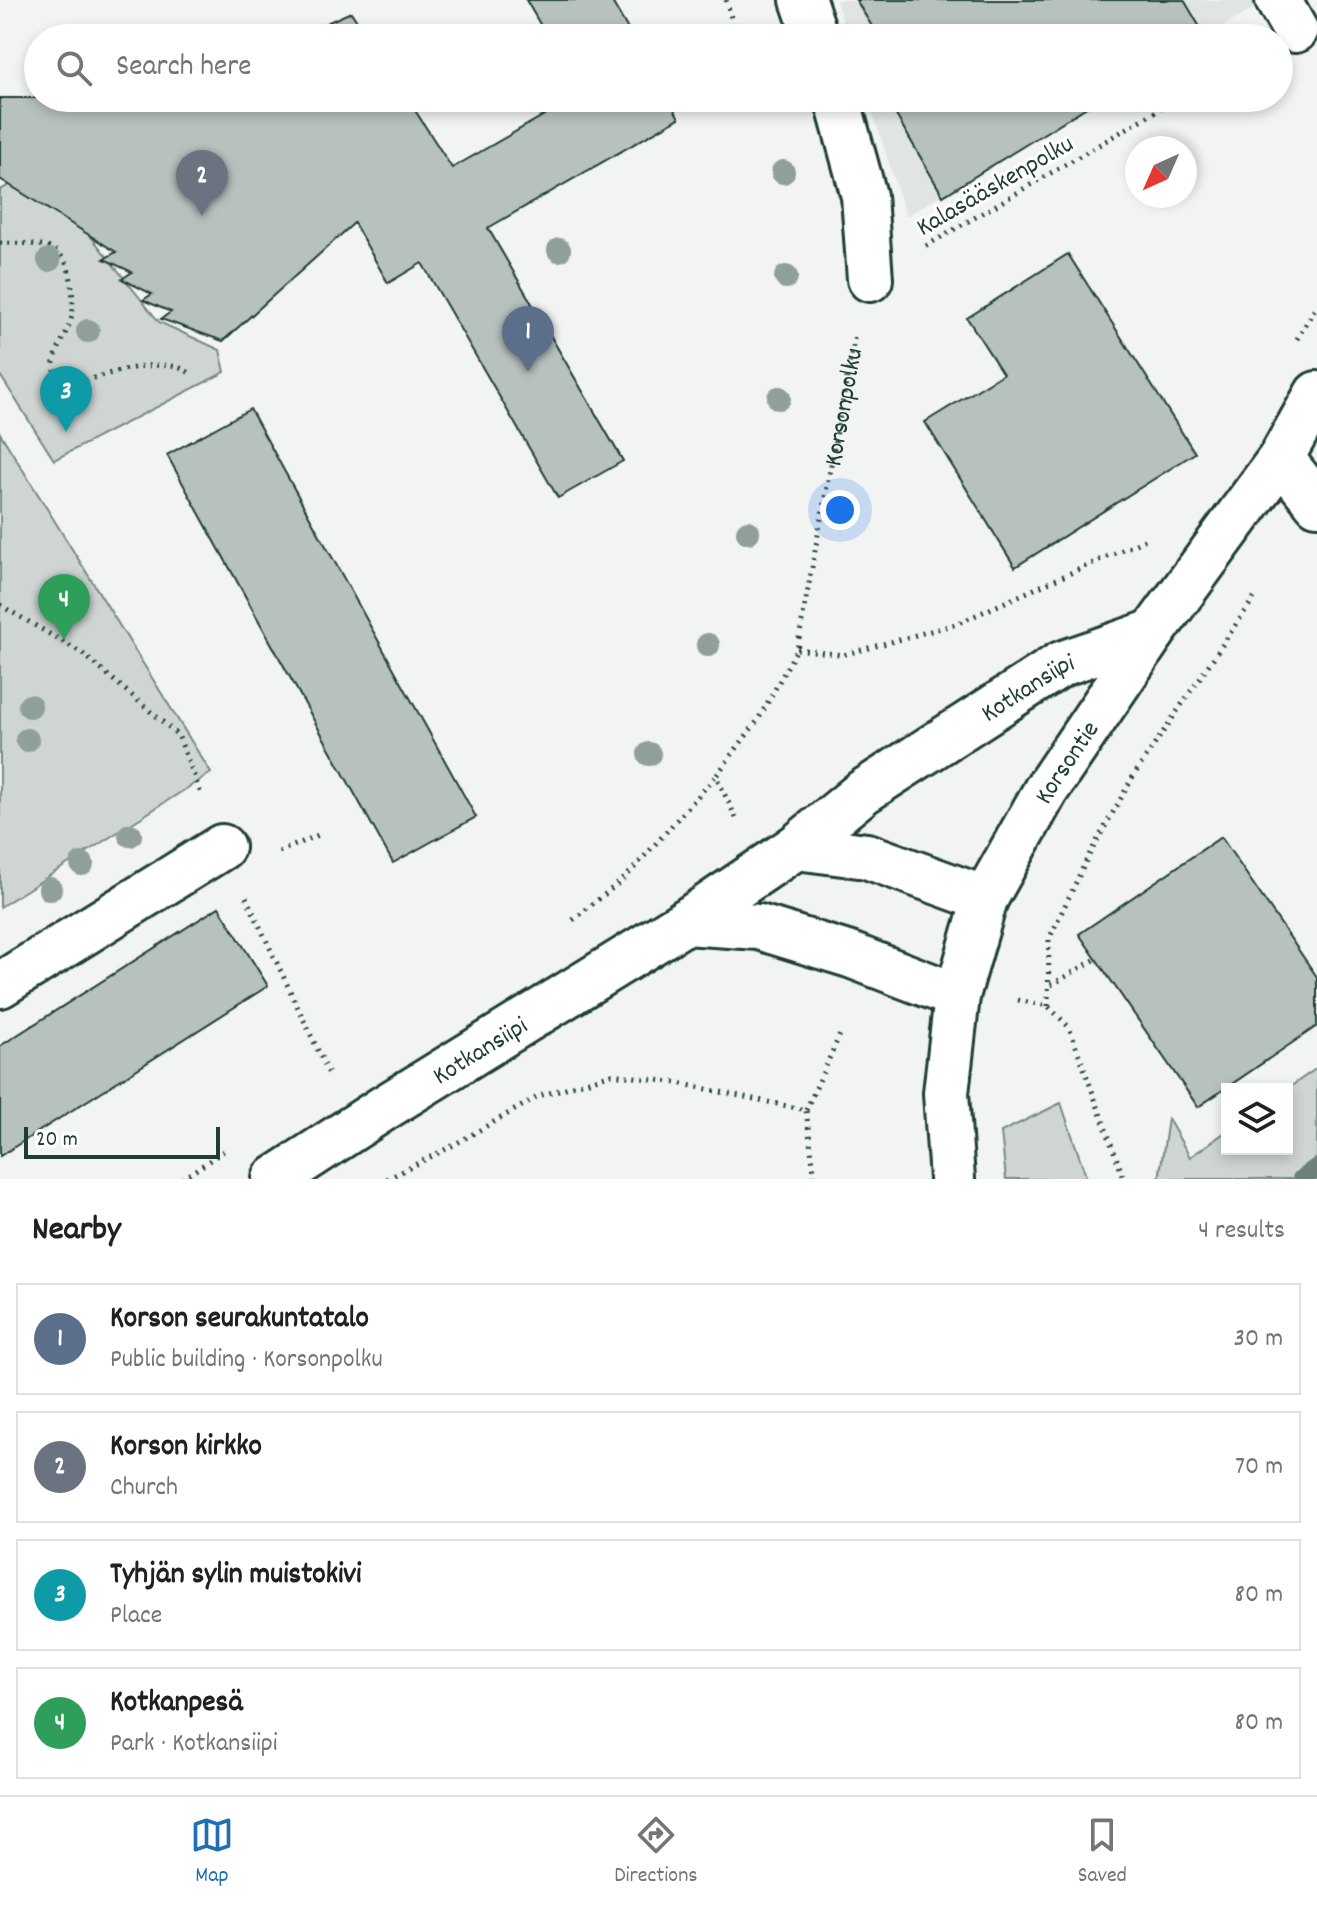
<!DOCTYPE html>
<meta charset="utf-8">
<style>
:root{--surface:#fff;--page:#f2f2f2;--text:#202124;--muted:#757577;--line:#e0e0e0;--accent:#1f6fb2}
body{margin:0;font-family:Dekko,sans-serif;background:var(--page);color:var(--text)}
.controls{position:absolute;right:24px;bottom:24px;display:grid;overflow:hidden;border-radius:0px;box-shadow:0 4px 12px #0003}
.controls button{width:72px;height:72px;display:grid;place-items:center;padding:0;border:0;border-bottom:2px solid var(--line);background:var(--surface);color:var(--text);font:40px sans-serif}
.compass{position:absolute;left:1125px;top:136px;width:72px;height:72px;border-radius:50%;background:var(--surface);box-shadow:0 4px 12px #0003;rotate:225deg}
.scale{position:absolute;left:24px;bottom:20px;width:196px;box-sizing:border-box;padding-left:8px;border:4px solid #1f3d34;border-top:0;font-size:22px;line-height:28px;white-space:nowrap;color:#1f3d34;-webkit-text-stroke:6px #fff;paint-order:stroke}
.you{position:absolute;left:840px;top:510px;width:28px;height:28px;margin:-20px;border:6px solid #fff;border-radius:50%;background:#1a73e8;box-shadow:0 0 0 12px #1a73e833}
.badge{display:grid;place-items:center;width:52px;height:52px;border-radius:50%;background:var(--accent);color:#fff;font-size:26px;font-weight:700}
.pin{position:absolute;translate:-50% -66px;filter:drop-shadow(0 2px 4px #0008)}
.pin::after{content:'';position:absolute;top:42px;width:28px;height:24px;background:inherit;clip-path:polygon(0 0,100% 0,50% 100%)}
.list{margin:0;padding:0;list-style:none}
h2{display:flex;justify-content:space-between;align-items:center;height:104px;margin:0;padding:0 32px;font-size:34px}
h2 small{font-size:26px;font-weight:400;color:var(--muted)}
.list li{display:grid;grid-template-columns:52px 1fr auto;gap:24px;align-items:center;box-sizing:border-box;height:112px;margin:0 16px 16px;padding:0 16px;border:2px solid var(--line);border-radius:0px}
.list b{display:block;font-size:30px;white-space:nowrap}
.list p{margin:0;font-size:26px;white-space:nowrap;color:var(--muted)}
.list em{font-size:26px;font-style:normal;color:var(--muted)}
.icon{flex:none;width:44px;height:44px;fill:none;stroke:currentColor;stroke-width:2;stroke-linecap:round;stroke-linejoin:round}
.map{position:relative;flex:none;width:1317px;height:1179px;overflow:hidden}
.search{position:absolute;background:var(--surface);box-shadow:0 4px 12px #0003;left:24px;right:24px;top:24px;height:88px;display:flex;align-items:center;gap:20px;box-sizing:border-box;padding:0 28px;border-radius:44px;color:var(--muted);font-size:30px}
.sheet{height:616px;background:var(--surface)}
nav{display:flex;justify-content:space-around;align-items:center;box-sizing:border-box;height:112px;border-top:2px solid var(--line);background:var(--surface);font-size:22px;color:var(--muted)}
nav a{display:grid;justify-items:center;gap:4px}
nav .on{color:var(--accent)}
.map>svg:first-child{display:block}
.built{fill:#e0e4e3}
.green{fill:#ced5d3;stroke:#768984;stroke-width:2}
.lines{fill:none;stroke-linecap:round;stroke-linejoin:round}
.stream{stroke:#6d807b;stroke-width:20}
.building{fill:#b7c1bd;stroke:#1f3d34;stroke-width:2}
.minor-casing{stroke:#1f3d34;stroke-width:50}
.major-casing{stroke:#1f3d34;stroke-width:50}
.path{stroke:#1f3d34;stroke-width:5;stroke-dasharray:2 6;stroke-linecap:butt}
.minor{stroke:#fff;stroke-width:44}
.major{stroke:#fff;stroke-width:44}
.tree{fill:#919f9c}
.labels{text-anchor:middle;stroke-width:6;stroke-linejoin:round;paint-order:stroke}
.street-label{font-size:26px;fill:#1f3d34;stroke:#fff}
</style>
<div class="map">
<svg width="1317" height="1179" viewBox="0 0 1317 1179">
<rect width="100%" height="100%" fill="#f2f3f3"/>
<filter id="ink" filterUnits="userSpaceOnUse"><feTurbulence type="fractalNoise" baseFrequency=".0125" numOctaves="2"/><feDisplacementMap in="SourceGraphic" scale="16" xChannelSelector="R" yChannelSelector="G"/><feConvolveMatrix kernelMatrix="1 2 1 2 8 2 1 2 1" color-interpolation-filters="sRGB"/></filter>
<g filter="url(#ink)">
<path class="built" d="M836,0H1268L1204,38H848Z
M868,98H1103L906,216Z"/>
<path class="green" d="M58,158L65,204L159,322L220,350L225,372L54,460L0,375V190Z
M0,433L211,773L0,907Z
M1317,1068V1179H1159L1168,1119L1190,1157L1227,1131V1149H1287V1089Z
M1061,1103L1087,1179H1006L1001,1132Z"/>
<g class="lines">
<path class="stream" d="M1302,1179L1317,1168"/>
</g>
<path class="building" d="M526,0H611L633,38H548Z
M856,0H1184L1204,34L1199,38H879Z
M351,12L368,38H293Z
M0,98H407L452,168L574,98H668L679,118L488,228L623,461L558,498L422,263L388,283L354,223L223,341L161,319L171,312L143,300L152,294L122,279L132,272L104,259L116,252L0,179Z
M886,98H1101L943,196Z
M1068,254L1195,453L1015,567L925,422L1003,374L967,318Z
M250,409L476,817L393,863L167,455Z
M1221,837L1317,977V1026L1198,1107L1079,934Z
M219,907L268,986L0,1156V1046Z"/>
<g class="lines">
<defs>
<path id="minor" d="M803,0L816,38
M1278,0L1295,30
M837,98L864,196L870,279
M1281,458L1317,503
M0,985L222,847"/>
<g id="major">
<path d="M796,847L867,856L985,899"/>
<path d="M685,922L759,927L850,955L957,996"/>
<path id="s2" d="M275,1179L384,1108L685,922L796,847L863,792L1061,664L1153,632"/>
<path id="s3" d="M952,1179L946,1093L957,996L985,899L1046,790L1153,632L1281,458L1317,394"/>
</g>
</defs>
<use href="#minor" class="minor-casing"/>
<use href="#major" class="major-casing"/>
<g class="path">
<path d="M726,0L737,38"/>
<path d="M754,98L757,108"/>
<path d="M0,243C42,244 68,240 72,289C73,299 74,309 71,320C65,336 57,349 53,366L58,379L69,385C100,377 165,352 191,374"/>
<path d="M926,246L1179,98"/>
<path d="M1297,339L1317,305"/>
<path d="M0,605L82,653L178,735L202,796"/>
<path d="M797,649L843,655L956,624L1149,538"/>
<path id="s1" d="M736,818L716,776L758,720L797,649L855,334"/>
<path d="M279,852L323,833"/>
<path d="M246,897L330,1076"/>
<path d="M573,920L626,877L716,776"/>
<path d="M1051,985L1096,959"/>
<path d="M1018,1000L1048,1006L1069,1027L1124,1179"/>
<path d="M1048,1006L1049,939L1088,857L1134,775L1254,598"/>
<path d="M806,1110L842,1030"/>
<path d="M182,1179L225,1150"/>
<path d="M387,1179L450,1147L539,1096L612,1074L678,1083L806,1110L815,1179"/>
</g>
<use href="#minor" class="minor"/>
<use href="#major" class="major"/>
</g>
<g class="tree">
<circle cx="783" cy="172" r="12"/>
<circle cx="559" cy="250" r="12"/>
<circle cx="49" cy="260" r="12"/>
<circle cx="786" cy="277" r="12"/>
<circle cx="88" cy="331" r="12"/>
<circle cx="779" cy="398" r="12"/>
<circle cx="748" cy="532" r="12"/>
<circle cx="708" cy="645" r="12"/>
<circle cx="30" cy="706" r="12"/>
<circle cx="27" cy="740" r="12"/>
<circle cx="649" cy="754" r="12"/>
<circle cx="130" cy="835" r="12"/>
<circle cx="82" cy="864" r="12"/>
<circle cx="50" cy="889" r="12"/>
</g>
</g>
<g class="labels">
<g class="street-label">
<text transform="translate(994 184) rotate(-30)" y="9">Kalasääskenpolku</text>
<text dy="9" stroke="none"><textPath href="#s1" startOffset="444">Korsonpolku</textPath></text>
<text dy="9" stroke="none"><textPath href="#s2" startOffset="900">Kotkansiipi</textPath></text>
<text dy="9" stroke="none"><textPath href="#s3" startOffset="444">Korsontie</textPath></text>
<text dy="9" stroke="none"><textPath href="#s2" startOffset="242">Kotkansiipi</textPath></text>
</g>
</g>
</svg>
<div class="controls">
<button><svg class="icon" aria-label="layers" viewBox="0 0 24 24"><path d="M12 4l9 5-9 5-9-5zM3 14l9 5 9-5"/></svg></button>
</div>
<svg class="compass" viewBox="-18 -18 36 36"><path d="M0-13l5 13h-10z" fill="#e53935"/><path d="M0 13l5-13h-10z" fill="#757577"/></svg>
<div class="scale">20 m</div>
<div class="you"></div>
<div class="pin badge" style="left:528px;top:372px;background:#5c6f8a">1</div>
<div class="pin badge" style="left:202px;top:216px;background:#6b7280">2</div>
<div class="pin badge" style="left:66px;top:432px;background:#0f9aa8">3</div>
<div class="pin badge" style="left:64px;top:640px;background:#2e9e5b">4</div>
<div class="search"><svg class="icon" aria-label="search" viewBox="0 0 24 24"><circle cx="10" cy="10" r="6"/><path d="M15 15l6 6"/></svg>Search here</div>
</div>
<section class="sheet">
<h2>Nearby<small>4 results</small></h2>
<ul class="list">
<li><span class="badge" style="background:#5c6f8a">1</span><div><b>Korson seurakuntatalo</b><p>Public building · Korsonpolku</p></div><em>30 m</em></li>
<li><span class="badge" style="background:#6b7280">2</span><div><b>Korson kirkko</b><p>Church</p></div><em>70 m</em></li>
<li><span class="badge" style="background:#0f9aa8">3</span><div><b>Tyhjän sylin muistokivi</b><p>Place</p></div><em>80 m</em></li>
<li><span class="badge" style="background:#2e9e5b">4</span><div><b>Kotkanpesä</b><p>Park · Kotkansiipi</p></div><em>80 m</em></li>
</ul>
</section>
<nav>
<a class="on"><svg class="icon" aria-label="map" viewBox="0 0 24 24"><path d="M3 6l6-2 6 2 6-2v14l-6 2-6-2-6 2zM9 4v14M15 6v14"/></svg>Map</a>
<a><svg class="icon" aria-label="directions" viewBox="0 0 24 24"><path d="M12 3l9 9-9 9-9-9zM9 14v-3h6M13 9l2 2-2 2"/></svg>Directions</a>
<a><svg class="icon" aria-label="saved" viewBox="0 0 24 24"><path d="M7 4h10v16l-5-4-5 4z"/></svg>Saved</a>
</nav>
